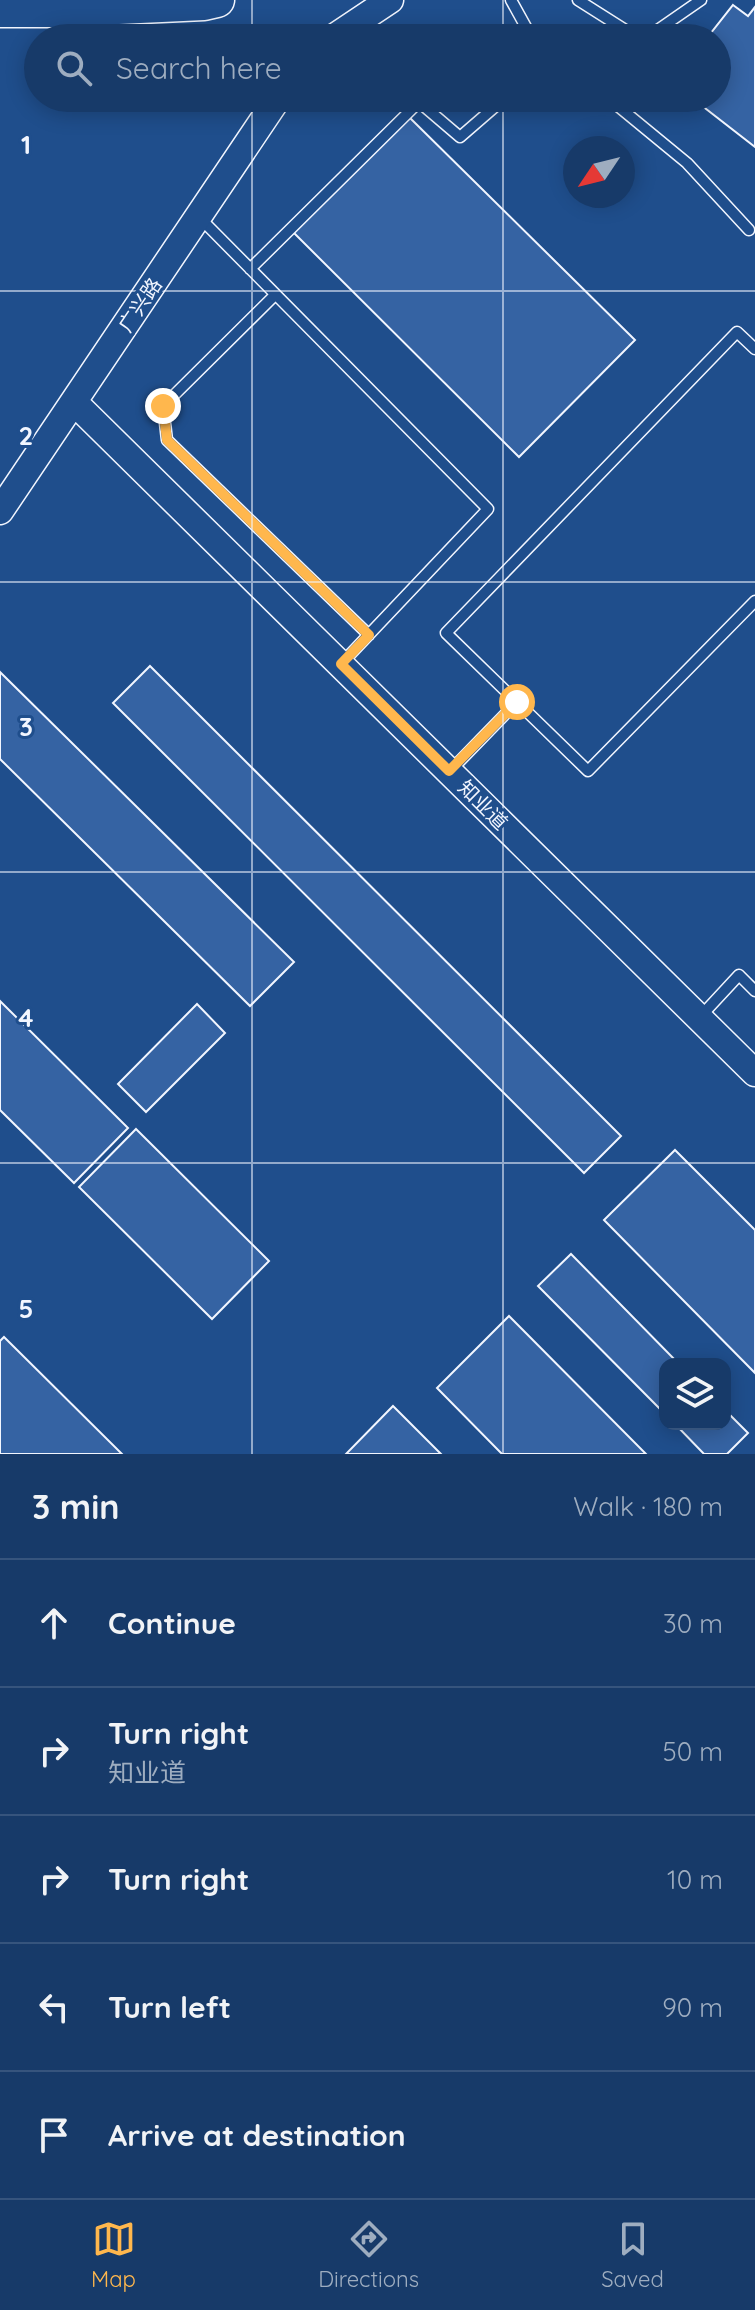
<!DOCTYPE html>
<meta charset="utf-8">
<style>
:root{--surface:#173a69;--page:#244571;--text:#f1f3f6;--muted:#9eadc0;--line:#36547d;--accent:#ffb74d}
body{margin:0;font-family:Quicksand,"Noto Sans SC",sans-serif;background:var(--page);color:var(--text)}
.controls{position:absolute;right:24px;bottom:24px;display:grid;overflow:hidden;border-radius:16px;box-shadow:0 4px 20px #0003}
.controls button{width:72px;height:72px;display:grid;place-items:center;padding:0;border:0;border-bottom:2px solid var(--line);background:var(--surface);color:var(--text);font:40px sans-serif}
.compass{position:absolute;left:563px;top:136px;width:72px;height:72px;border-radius:50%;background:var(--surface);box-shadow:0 4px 20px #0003;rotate:235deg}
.stop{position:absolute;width:24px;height:24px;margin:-18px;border:6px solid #ffb74d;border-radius:50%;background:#fff}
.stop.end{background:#ffb74d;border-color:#fff;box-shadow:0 2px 8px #0008}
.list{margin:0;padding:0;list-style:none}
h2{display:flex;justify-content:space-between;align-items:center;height:104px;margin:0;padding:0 32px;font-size:34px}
h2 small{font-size:26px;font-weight:400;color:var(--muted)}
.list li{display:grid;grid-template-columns:52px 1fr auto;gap:24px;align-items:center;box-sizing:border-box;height:128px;padding:0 32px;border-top:2px solid var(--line)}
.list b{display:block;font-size:30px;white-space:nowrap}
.list p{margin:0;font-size:26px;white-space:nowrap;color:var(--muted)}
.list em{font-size:26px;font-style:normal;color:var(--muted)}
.icon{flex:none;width:44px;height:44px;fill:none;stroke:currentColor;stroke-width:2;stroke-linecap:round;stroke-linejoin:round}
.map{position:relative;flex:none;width:755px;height:1454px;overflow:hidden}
.search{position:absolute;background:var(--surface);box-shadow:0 4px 20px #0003;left:24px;right:24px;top:24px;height:88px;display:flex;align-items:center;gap:20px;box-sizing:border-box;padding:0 28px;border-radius:44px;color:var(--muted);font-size:30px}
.sheet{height:744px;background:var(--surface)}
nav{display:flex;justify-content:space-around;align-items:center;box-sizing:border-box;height:112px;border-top:2px solid var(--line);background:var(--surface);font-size:22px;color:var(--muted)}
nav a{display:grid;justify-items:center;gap:4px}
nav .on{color:var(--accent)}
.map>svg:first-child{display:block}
.building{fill:#3563a3;stroke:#f2f6ff;stroke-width:2}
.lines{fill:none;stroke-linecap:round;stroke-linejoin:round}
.service-casing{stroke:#f2f6ff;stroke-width:13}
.tertiary-casing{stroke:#f2f6ff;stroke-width:29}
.trunk-casing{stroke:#f2f6ff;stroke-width:37}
.service{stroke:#1f4e8c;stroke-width:10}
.tertiary{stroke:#1f4e8c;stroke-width:26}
.trunk{stroke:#1f4e8c;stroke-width:34}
.route{stroke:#ffb74d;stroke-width:10}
.grid{fill:none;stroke:#f2f6ff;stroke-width:2;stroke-opacity:0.55}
.labels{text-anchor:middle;stroke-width:6;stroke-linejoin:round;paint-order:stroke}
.street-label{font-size:20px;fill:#f2f6ff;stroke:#1f4e8c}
.grid-label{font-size:26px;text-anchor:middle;font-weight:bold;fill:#f2f6ff;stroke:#1f4e8c;stroke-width:6;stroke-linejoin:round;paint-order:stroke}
</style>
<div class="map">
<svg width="755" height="1454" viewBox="0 0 755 1454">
<rect width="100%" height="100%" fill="#1f4e8c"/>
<path class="building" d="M733,5L748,16L755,7V147L692,98H717V38H707Z
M407,115L635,340L519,457L292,231Z
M150,666L621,1136L584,1173L113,703Z
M0,672L294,962L250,1006L0,759Z
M0,1001L128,1128L74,1183L0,1110Z
M197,1004L225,1033L146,1112L118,1084Z
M136,1129L269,1261L212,1319L79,1187Z
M675,1150L755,1230V1373L604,1220Z
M571,1254L679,1364H665V1414L538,1286Z
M509,1316L646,1454H502L437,1388Z
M4,1337L122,1454H0V1341Z
M393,1406L441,1454H346Z
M725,1410L748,1433L727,1454H704L675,1424H725Z"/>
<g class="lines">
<defs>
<path id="service" d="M511,0L532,38
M578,0L638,38
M646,38L701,0
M608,98L687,163L749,230
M199,217L488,509L342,663
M250,269L419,102L460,137L505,98
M275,295L163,406L167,440L369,635
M755,349L737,332L446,633L588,771L755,601
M451,770L517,702
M701,1016L739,975L755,991"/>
<path id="tertiary" d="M333,38L390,0
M75,403L755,1073
M0,511L278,98"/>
<path id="trunk" d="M0,10H54L204,3L217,0"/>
</defs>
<use href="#service" class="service-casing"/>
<use href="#tertiary" class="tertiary-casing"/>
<use href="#trunk" class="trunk-casing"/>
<use href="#service" class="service"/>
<use href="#tertiary" class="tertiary"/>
<use href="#trunk" class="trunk"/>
</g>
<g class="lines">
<path class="route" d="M163,406L167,440L369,635L341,664L449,771L517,702"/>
</g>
<path class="grid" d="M252,0V38M503,0V38M252,98V1454M503,98V1454M0,291H755M0,582H755M0,872H755M0,1163H755"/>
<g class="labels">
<g class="street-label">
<text transform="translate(140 305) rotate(-56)" y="7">广兴路</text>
<text transform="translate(483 805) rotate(45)" y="7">知业道</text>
</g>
</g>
<g class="grid-label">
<text x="26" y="154">1</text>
<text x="26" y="445">2</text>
<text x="26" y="736">3</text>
<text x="26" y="1027">4</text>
<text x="26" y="1318">5</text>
</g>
</svg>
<div class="controls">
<button><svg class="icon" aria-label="layers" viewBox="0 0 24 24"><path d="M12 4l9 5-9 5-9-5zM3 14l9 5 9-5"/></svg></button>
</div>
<svg class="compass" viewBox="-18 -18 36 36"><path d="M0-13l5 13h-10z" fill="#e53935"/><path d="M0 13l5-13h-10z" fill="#9eadc0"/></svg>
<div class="stop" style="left:517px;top:702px"></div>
<div class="stop end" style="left:163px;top:406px"></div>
<div class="search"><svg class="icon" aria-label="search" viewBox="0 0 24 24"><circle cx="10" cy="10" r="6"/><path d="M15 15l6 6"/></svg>Search here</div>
</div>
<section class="sheet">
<h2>3 min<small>Walk · 180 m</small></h2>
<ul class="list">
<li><svg class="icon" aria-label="ahead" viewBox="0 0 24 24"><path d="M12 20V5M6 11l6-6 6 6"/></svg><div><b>Continue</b></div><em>30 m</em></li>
<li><svg class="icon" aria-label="right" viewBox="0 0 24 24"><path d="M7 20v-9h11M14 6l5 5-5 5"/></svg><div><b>Turn right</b><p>知业道</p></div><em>50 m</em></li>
<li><svg class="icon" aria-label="right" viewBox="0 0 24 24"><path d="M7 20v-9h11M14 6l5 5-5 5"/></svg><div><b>Turn right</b></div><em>10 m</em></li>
<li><svg class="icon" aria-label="left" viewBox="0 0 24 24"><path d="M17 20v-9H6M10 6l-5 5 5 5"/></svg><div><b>Turn left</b></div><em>90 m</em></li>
<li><svg class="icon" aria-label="arrive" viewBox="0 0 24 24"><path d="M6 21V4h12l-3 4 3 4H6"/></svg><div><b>Arrive at destination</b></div></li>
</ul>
</section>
<nav>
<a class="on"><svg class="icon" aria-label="map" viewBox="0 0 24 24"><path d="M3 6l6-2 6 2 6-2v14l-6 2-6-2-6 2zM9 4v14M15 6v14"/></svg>Map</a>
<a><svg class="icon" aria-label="directions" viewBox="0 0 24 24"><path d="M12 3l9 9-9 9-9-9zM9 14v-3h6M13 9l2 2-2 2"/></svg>Directions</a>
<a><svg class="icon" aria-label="saved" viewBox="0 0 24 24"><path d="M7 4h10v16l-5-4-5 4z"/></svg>Saved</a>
</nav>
